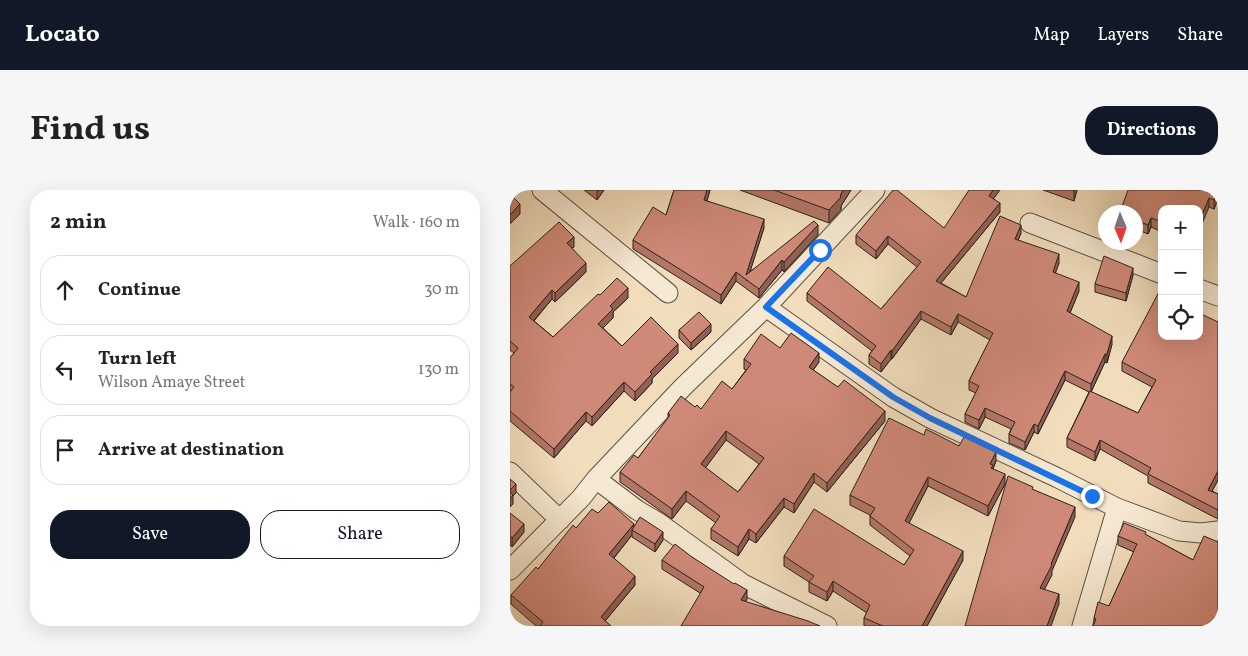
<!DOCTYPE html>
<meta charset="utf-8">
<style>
:root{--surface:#fff;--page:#f6f6f6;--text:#222;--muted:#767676;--line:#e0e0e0;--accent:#111827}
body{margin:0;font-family:Vollkorn,serif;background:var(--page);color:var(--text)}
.controls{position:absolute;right:15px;top:15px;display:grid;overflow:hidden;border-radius:10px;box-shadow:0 5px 20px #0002}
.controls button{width:45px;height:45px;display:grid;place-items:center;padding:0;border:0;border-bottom:1px solid var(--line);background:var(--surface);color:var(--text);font:25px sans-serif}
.compass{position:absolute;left:588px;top:15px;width:45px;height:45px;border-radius:50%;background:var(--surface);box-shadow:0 5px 20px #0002;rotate:178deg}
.stop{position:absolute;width:15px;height:15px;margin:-11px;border:4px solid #1a73e8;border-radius:50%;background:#fff}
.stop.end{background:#1a73e8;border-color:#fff;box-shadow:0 1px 5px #0008}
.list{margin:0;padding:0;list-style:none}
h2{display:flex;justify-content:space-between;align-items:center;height:65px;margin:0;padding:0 20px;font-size:21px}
h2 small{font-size:16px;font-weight:400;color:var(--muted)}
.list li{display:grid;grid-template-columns:32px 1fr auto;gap:15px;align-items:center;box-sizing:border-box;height:70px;margin:0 10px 10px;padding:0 10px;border:1px solid var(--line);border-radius:20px}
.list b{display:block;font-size:19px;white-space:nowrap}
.list p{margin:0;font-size:16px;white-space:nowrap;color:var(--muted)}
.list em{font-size:16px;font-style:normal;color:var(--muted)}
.actions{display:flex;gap:10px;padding:15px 20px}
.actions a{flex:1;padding:11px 0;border:1px solid var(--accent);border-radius:20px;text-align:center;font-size:18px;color:var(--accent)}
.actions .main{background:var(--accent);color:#fff}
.icon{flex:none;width:28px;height:28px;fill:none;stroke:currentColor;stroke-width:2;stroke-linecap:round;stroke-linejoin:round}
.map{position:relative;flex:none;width:708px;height:436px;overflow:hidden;border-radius:20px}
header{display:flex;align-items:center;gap:30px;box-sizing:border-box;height:70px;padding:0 25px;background:var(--accent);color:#fff}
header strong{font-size:24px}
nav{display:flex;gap:28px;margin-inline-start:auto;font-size:18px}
.intro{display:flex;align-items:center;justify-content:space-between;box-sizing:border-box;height:120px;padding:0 30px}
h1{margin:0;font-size:35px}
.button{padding:12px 22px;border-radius:20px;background:var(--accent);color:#fff;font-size:18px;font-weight:700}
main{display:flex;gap:30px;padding:0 30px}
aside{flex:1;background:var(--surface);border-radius:20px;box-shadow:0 5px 20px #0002}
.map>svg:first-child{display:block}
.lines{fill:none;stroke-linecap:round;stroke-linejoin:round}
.street-casing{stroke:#5c5043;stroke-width:21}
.street{stroke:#f6e9d3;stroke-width:19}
.wall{fill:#b27667;stroke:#2b211b;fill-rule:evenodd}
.shaded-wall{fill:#916054;stroke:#2b211b}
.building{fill:#cf8978;stroke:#2b211b;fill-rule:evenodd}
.route{stroke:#1a73e8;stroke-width:6}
</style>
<header>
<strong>Locato</strong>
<nav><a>Map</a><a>Layers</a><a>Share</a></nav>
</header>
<div class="intro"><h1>Find us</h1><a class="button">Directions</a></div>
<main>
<aside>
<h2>2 min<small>Walk · 160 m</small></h2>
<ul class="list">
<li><svg class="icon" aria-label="ahead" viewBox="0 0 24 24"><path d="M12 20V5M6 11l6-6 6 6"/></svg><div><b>Continue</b></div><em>30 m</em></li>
<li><svg class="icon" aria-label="left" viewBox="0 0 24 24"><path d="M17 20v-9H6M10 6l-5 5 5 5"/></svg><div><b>Turn left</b><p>Wilson Amaye Street</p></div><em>130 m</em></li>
<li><svg class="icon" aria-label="arrive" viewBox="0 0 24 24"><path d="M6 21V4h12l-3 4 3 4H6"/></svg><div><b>Arrive at destination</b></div></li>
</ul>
<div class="actions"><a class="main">Save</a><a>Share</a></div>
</aside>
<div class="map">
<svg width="708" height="436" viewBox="0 0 708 436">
<rect width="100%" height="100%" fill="#f1ddbc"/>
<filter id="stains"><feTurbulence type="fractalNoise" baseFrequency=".004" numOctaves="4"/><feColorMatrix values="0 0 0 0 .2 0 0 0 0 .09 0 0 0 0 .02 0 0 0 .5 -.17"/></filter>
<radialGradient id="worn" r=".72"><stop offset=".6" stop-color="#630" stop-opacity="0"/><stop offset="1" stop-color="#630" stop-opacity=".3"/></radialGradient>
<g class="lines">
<defs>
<path id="street" d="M32,0L158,103
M520,33L652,84
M689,99L708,106
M256,117L383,207L420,228L548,288L607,318L669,341L691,343L708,341
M0,282L50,330
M86,289L127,320L149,333L233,394L317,436
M0,380L71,308L86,289L173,197L256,117L365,0
M572,436L607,318"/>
</defs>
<use href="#street" class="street-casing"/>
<use href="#street" class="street"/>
</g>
<path class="wall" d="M74,0H94L87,10Z
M164,0H200L197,11L254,38L240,81L308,45L274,82L272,80L249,108L226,91L211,114L123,59V50L156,25Z
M230,0H341L331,16V20L319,33Z
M533,0H567L564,11Z
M708,0V9L704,19L699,17L652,19V42L641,37L638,44L626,39V22Z
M483,9L490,22L431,93L456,107L511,43L508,50L549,73L545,83L569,101L560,123L602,154L597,173L595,172L581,202L628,223L642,197L612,181V172L652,146L708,132V290L702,301L708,304V329L638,293V286L590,259L585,271L557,257V248L579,202L555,190L528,244L524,242L515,260L499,253V244L501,239L475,227L469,239L455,232V224L466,203L459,200V191L480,150L448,132L441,145L411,129L382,169H381L371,182L359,174V165L362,161L297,111V103L371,119L407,77L378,54L366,69L346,54V45L434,38Z
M64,57L62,58L76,82L45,112L42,109L24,131L43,147L90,105L118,108L103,122V128L93,138L112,156L168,163L142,189V193L125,211L114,201L82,236L76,231L44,268L0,231V168L4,163L0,160V76Z
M623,85L616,111L585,102V94Z
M169,140L201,142L181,160L169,148Z
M270,158L309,172L303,180L375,231L317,302L304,292L284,323L274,317L246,353L239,349L228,366L201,349V339L206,333L176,311L162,329L110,292V282L128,268L158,229V223L185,217L191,219L222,199L236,180L234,179V169ZM216,250L249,274L228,302L195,278Z
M414,245L449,256L486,271L483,279L495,294L478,326L418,296L399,333L453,370L417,436H354V428L357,423L323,401L317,411L299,402V392L274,376V366L394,375L400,366L360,335V325L340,315V305Z
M0,323L14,342L2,357L0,355Z
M88,323L124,337L153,350L145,362L122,347V345L104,368L125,395L95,431L101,436H26L1,414V405L28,379L66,338Z
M636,345L683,370L708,436L584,435V428L599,416L624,362L608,355V346Z
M182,367L237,409L236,411L190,403L152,379V370Z"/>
<path class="shaded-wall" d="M89,0H94L87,10V2Z
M197,0H200L194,19V10Z
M333,0H341L331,16V20L319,33V20L330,6Z
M483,0H490L479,15V6Z
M564,0H567L564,11Z
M708,0V9L704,19V10Z
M699,8V17L689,41V32Z
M490,13V22L426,99V91Z
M10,14V24L0,34V25Z
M641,28V37L638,44V35Z
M254,29V38L237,91L236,85Z
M308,35V45L274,82V72Z
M511,35V43L505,58V49Z
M378,46V54L366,69V61Z
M64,47V57L57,62V53Z
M549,64V73L543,90V82Z
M272,70V80L249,108V99Z
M76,73V82L45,112V103Z
M623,78V85L616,111V103Z
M226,82V91L211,114V105Z
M569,92V101L557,130V121Z
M118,98V108L103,122V128L88,143V134L100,116Z
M42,100V109L19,136V127Z
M411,121V129L382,169V161Z
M448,124V132L441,145V137Z
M201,134V142L181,160V153Z
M602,146V154L597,173V164Z
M168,154V163L142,189V193L125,211V202L140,182Z
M381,160V169L371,182V174Z
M309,163V172L299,186V177Z
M595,164V172L581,202V194Z
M555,181V190L528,244V236Z
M114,192V201L82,236V227Z
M475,218V227L469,239V230Z
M375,221V231L317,302V293Z
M76,222V231L44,268V259Z
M524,234V242L515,260V252Z
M216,241V250L191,284V274Z
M590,250V259L585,271V262Z
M486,262V271L483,278V285L480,274Z
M708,281V290L698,309V300Z
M304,283V292L284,323V314Z
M495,284V294L478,326V316Z
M418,287V296L395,341V331Z
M6,294V303L3,306V314L0,317V300Z
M176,301V311L162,329V319Z
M274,308V317L246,353V344Z
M565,317V327L542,381V385L530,408V398L541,374Z
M14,334V342L2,357V348Z
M124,334V341L122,340V345L99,374V364Z
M239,339V349L228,366V357Z
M153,342V350L145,362V354Z
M453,361V370L417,436H412Z
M125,386V395L91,436V427Z
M323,391V401L317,411V402Z
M237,400V409L231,419V410Z
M549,404V414L541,436H537Z"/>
<path class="building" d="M164,0H197L194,10L254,29L236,85L304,31L308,35L274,72L272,70L249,99L226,82L211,105L123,50L143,17L156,25Z
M264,0H333L330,6L331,7L319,20Z
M383,0H387L434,38L459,0H483L479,6L490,13L426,91L456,107L490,26L511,35L505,49L549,64L543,82L569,92L557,121L602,146L597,164H595L581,194L555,181L528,236L524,234L515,252L499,244L505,232L475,218L469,230L455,224L469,196L459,191L483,143L448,124L441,137L411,121L382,161L381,160L371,174L359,165L366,156L297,103L318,77L371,119L411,72L378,46L366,61L346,45Z
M618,0H708L704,10L699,8L689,32V19H652V32L641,28L638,35L626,30V22H610Z
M0,4L10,14L0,25Z
M49,32L64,47L57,53L76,73L45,103L42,100L19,127L43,147L88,104L90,105L107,88L118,98L100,116L103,119L88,134L112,156L141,127L168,154L140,182L142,184L125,202L114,192L82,227L76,222L44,259L0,221V202L4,197L0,194V168L8,158L0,151V76Z
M594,66L623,78L616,103L585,94Z
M650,100L652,101V146H689V123L708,132V281L698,300L708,304V320L638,284L641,278L590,250L585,262L557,248L580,201L628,223L646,190L612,172Z
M189,122L201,134L181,153L169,140Z
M281,143L309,163L299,177L328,197L334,190L375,221L317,293L304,283L284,314L274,308L246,344L239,339L228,357L201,339L210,326L176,301L162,319L110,282L124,265L128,268L160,225L158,223L171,206L185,217L187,215L191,219L212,191L222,199L241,174L234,169L251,144L270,158ZM216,241L254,268L228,302L191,274Z
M379,228L414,245L416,239L449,256L454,247L486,262L480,274L483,275L481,278L495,284L478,316L418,287L395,331L453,361L412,436H373L354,428L360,415L323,391L317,402L299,392L304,386L274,366L304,319L394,375L404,360L360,326L365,318L340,305Z
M498,286L523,297L522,299L565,317L541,374L542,375L530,398L549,404L537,436H455Z
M0,289L6,294L0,300Z
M0,302L3,305L0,309Z
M99,312L124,334L99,364L125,386L91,427L101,436H30L33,432L1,405L26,377L28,379L63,335L66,338L82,319L88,323Z
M0,323L14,334L2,348L0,346Z
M130,327L153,342L145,354L122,340Z
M614,333L636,342L635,344L683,370L694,346L708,352V436H583L586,429L584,428L588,412L599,416L627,354L608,346Z
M165,354L182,367L224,394L225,393L237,400L231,410L298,431L310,436H171L194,397L152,370Z"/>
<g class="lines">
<path class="route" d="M310,60L256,117L383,207L420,228L582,306"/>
</g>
<rect width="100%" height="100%" filter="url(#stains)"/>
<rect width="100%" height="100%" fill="url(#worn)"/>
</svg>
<div class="controls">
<button>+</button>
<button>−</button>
<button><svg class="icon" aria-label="locate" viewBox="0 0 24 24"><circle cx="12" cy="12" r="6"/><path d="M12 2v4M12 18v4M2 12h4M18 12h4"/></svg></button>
</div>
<svg class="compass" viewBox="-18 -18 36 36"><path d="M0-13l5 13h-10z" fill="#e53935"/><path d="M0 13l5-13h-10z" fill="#767676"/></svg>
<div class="stop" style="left:310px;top:60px"></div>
<div class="stop end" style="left:582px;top:306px"></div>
</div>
</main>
